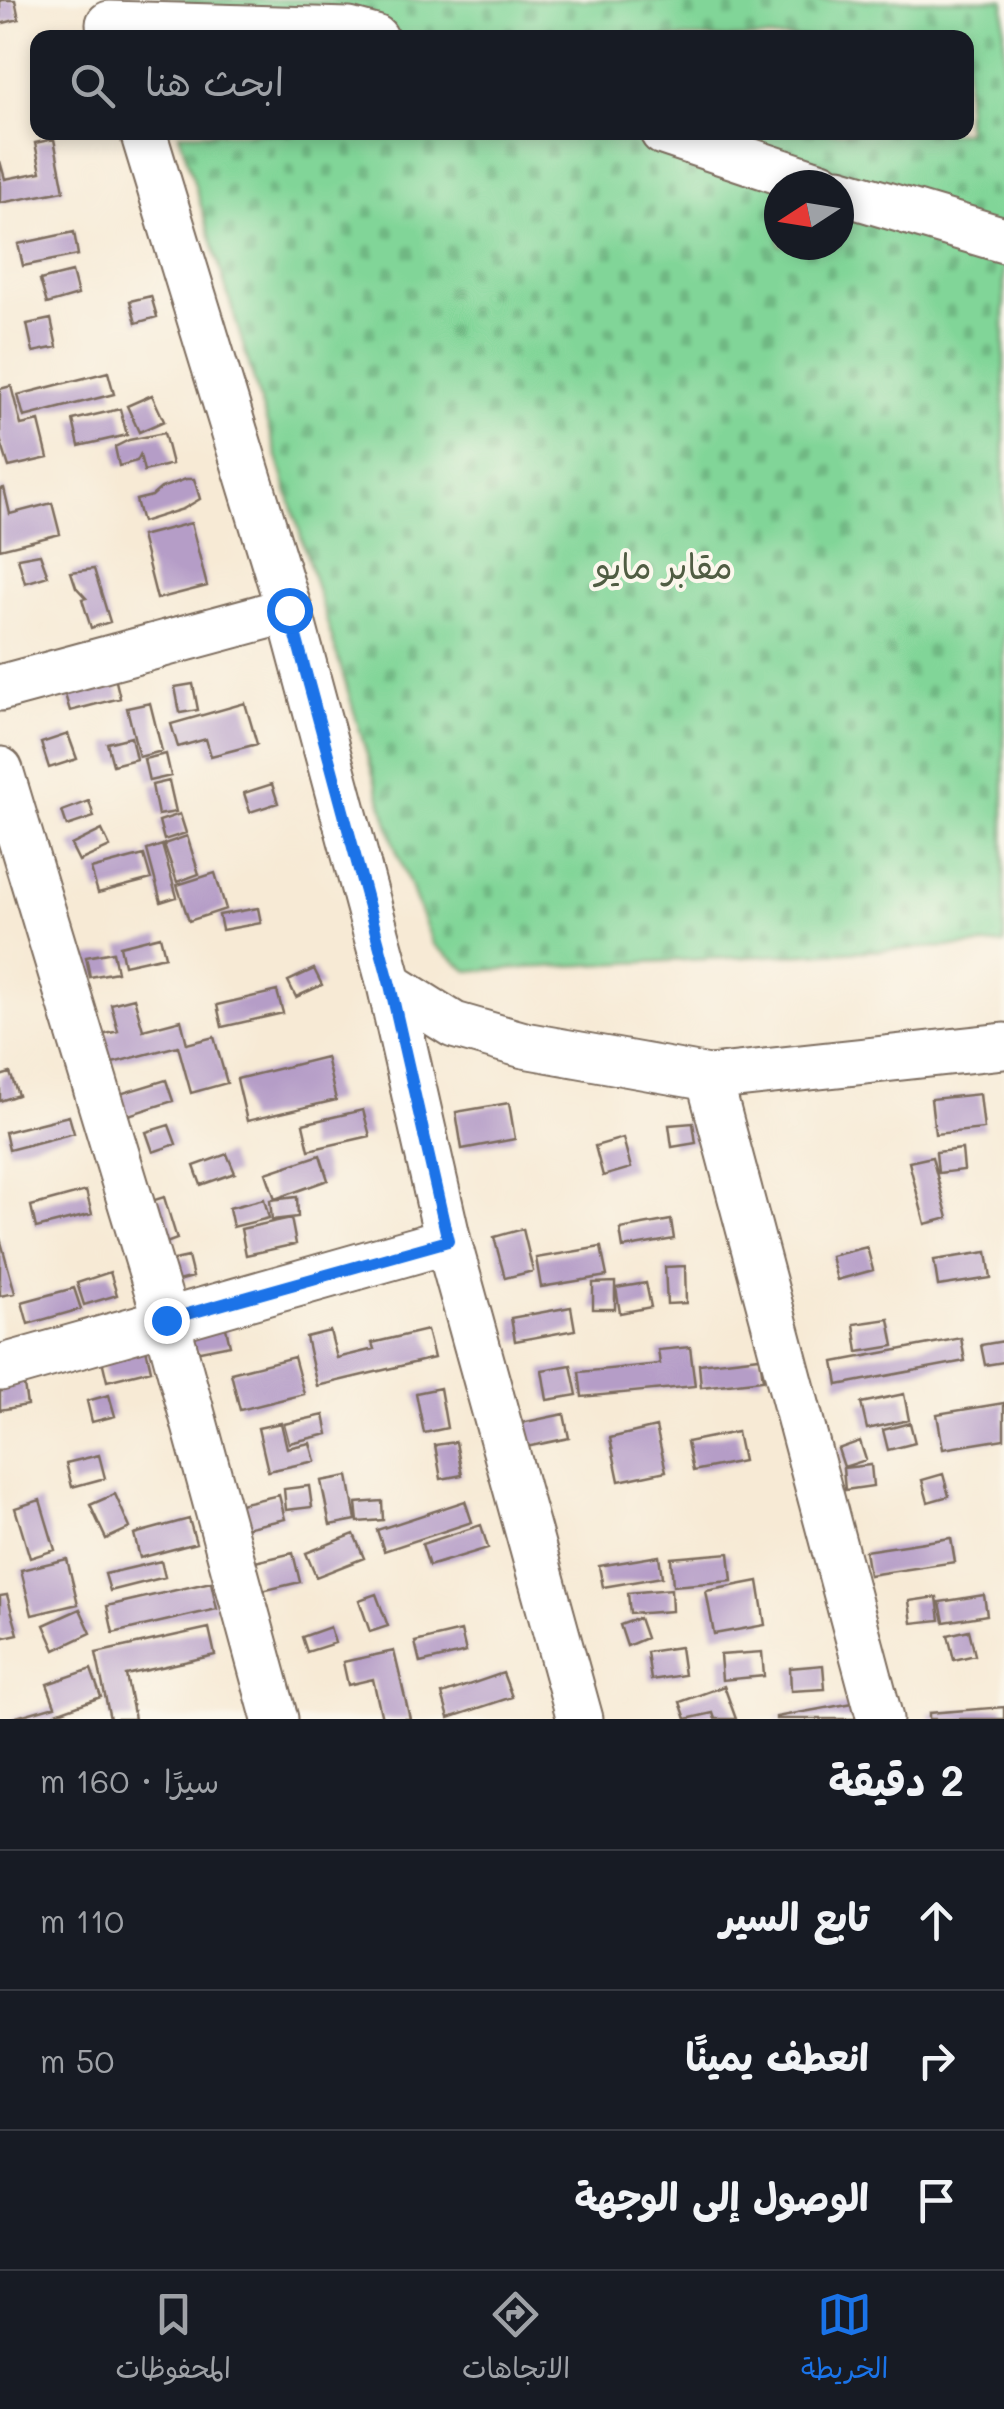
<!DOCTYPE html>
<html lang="ar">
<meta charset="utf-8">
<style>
:root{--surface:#171b24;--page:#20242c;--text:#f1f3f6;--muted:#9ea1a6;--line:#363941;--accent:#1a73e8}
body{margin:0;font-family:Mali,"Playpen Sans Arabic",sans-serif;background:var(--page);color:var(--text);direction:rtl}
.compass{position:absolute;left:764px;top:170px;width:90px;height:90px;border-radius:50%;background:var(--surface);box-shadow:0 5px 15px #0003;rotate:258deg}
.stop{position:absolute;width:30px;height:30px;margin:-22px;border:8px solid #1a73e8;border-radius:50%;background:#fff}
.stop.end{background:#1a73e8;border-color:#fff;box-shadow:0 2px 10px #0008}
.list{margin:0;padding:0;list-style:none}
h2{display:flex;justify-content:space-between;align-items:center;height:130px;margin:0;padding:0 40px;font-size:42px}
h2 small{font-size:32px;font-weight:400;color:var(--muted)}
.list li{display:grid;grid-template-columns:65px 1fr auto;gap:30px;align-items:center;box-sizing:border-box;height:140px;padding:0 40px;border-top:2px solid var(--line)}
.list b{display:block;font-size:38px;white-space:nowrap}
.list em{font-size:32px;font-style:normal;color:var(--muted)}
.icon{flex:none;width:55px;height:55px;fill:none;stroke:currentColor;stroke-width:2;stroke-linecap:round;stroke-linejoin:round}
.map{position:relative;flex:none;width:1004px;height:1719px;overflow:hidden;direction:ltr}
.search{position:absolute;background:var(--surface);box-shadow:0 5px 15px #0003;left:30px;right:30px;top:30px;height:110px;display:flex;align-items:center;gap:25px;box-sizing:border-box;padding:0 35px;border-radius:20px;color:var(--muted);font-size:38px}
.sheet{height:550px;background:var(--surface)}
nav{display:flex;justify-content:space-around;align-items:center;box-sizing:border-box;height:140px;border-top:2px solid var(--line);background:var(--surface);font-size:28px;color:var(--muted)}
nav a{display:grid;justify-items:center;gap:5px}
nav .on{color:var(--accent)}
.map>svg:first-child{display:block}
.cemetery{fill:url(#cemetery-stones);stroke:#5e805b;stroke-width:2.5;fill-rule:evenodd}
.building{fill:#b59dc7}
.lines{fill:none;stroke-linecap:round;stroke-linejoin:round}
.street-casing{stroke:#7d6d5e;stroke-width:49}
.street{stroke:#fff;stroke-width:45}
.route{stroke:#1a73e8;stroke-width:12}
.labels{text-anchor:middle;stroke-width:8;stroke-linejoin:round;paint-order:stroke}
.park-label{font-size:35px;fill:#505d43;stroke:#fbf7ec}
</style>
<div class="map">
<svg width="1004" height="1719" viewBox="0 0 1004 1719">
<defs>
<pattern id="cemetery-stones" width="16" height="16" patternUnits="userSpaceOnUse" patternTransform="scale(2.5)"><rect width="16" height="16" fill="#81d598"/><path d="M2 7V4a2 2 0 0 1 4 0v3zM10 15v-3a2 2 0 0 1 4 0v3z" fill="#70b783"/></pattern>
</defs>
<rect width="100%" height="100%" fill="#fbf7ec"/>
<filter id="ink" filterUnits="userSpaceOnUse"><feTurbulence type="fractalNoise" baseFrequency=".01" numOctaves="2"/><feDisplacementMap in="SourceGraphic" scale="20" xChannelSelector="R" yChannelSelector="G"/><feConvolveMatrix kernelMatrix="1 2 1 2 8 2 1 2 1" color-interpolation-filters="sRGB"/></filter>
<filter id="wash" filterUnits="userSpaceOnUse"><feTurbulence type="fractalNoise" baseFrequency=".0048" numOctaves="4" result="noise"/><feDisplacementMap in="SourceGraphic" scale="40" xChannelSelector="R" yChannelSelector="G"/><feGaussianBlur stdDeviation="2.25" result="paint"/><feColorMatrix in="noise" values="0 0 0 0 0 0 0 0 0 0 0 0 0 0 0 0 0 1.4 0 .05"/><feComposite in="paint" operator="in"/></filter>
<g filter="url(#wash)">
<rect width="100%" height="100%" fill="#f7ead5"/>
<path class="cemetery" d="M139,0H1004V944L468,971L433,944L395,847L179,133L966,132V38H150ZM779,185H839V245H779Z"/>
<g id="blocks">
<path class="building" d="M0,0H15L19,19L0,24Z
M54,139L64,191L0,203V161L5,179L41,172L35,143Z
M74,232L78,255L23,266L18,244Z
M72,272L78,295L47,304L40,280Z
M151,296L157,317L136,323L130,301Z
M51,319L57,347L33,352L27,324Z
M108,372L114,394L24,417L18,395Z
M11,386L21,425L39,421L48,458L9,467L0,439V389Z
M152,395L164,421L139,432L127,406Z
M120,409L127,435L79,446L73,420Z
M164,433L172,464L144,471L140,455L137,461L119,466L115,447L129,440Z
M186,479H194L200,499L183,509L142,522L136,500L152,496L161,488Z
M4,488L10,514L52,503L60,534L0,549V489Z
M191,523L207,586L157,599L141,536Z
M40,554L48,576L25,583L18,558Z
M94,569L110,622L91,628L82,599L86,598L76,587L71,572Z
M115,677L120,698L70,711L64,691Z
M193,684L198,710L180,713L175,687Z
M150,703L162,751L139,757L127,708Z
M245,703L257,744L211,756L206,739L178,747L171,724Z
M68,734L77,759L49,768L41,743Z
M131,737L136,759L113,765L107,743Z
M166,754L171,776L149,781L144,759Z
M169,781L176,812L158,815L152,785Z
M272,784L278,803L250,812L244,793Z
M89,801L94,817L67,826L62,811Z
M180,814L186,833L164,840L159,821Z
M102,830L110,847L79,861L71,845Z
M187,836L199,874L177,882L164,844Z
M162,845L177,897L161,902L147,850Z
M144,855L151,879L98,893L91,869Z
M215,873L226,909L189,921L177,885Z
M258,908L261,923L222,930L219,915Z
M160,936L165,956L124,965L120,946Z
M113,952L117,972L90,977L86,957Z
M314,969L322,985L296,997L288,981Z
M277,991L283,1013L222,1027L217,1005Z
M134,998L143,1030L181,1020L187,1044L214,1037L227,1083L191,1093L178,1046L101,1066L94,1037L118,1031L111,1004Z
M326,1057L336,1100L247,1121L237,1079Z
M10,1073L18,1095L0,1101V1076Z
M166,1080L173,1101L119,1118L113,1096Z
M980,1094L984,1129L935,1134L931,1099Z
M509,1103L515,1139L462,1149L456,1112Z
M363,1110L370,1136L309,1150L303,1124Z
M69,1116L74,1133L9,1150L5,1132Z
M693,1123L696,1143L672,1147L669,1125Z
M169,1125L176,1144L153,1152L146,1132Z
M623,1138L631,1168L603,1176L595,1146Z
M962,1149L964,1170L938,1173L936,1152Z
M227,1154L235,1173L201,1185L194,1166Z
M320,1155L328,1180L275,1199L266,1173Z
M932,1157L948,1218L925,1224L909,1162Z
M86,1191L92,1214L36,1228L31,1206Z
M164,1197L177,1239L155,1247L142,1204Z
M297,1197L298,1217L272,1220L270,1200Z
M264,1199L269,1218L233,1227L229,1208Z
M291,1218L296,1244L246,1255L241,1229Z
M671,1220L674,1239L623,1248L620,1229Z
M523,1229L533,1271L505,1278L494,1237Z
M0,1238L15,1293L0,1296Z
M601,1247L607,1276L541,1287L536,1258Z
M867,1247L873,1270L837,1280L831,1256Z
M987,1252L991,1278L938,1286L934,1260Z
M188,1257L193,1277L170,1283L165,1262Z
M685,1266L686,1303L667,1304L665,1267Z
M110,1272L117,1295L84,1305L77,1283Z
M615,1282V1309H593V1283Z
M646,1283L651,1307L620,1313L616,1288Z
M74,1288L81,1309L28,1324L22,1302Z
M571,1307L575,1330L515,1341L511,1318Z
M889,1319L894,1346L858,1352L854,1324Z
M225,1324L230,1345L190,1353L186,1332Z
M427,1330L434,1358L317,1386L306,1337L330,1331L337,1358L374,1349L372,1343Z
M142,1332L151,1370L107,1381L98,1343Z
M961,1338L965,1361L838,1385L834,1362Z
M1004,1341V1362L985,1365L981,1345Z
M690,1347L695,1386L582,1397L579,1372L660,1364L658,1350Z
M294,1357L304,1394L240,1410L231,1373Z
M760,1357L763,1380L701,1387L699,1364Z
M571,1365L577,1395L547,1400L542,1370Z
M23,1379L27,1405L0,1410V1383Z
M440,1388L447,1428L424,1433L416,1393Z
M904,1394L909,1420L867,1429L861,1403Z
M109,1395L115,1416L92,1422L87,1401Z
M1004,1403V1439L943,1449L937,1414Z
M564,1414L569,1438L526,1447L521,1423Z
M324,1415L328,1434L289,1443L284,1424Z
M281,1423L287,1448L310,1443L315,1461L268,1471L258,1428Z
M910,1423L915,1443L888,1450L883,1430Z
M656,1427L666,1471L619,1481L610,1438Z
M737,1432L743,1461L693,1471L687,1442Z
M860,1441L866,1460L844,1467L838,1449Z
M456,1442L462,1475L441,1479L435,1445Z
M99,1455L105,1478L72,1487L66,1463Z
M871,1465L873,1486L845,1490L843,1468Z
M943,1474L949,1496L928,1502L922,1480Z
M348,1476L356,1520L330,1525L321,1481Z
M309,1486L312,1507L286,1510L284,1489Z
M115,1494L130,1528L106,1539L90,1505Z
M279,1495L285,1519L236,1530L231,1506Z
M40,1500L55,1550L30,1558L15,1508Z
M382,1501L383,1520L358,1522L356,1503Z
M465,1501L472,1522L384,1551L377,1530Z
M189,1519L196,1543L140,1558L134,1534Z
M481,1525L488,1548L429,1566L422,1544Z
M354,1534L364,1558L316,1577L306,1553Z
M951,1538L955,1562L869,1575L865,1551Z
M293,1553L300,1582L262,1591L255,1562Z
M729,1553L732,1581L673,1586L671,1558Z
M659,1556L662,1577L603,1587L599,1566Z
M67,1559L78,1604L32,1615L21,1570Z
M161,1561L165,1577L110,1591L105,1574Z
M758,1581L765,1625L714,1634L706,1591Z
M211,1582L217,1609L113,1633L107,1606Z
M671,1589L672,1611L630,1614L628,1593Z
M376,1594L388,1626L370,1632L359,1600Z
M7,1595L18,1634L0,1638V1596Z
M984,1595L987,1615L944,1622L940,1602Z
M937,1597L940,1620L912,1623L909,1601Z
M80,1609L91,1633L55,1650L44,1625Z
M639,1618L646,1638L627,1646L620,1625Z
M330,1627L335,1643L307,1652L302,1637Z
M209,1628L215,1655L126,1675L135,1719H110L96,1653Z
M969,1630L975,1655L954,1660L948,1635Z
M461,1631L466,1652L420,1663L415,1642Z
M680,1647L684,1675L651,1680L647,1652Z
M394,1651L410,1719H382L373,1679L348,1685L343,1662Z
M762,1652L764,1676L722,1680L720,1655Z
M823,1665L825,1689L791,1691L790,1668Z
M91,1669L101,1697L56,1713L58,1719H9L55,1706L47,1684Z
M503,1673L512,1697L449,1718L442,1694Z
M724,1686L736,1719H715L713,1713L686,1719L680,1702Z
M853,1703L856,1719H776V1717Z
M1004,1707V1719H929V1713Z"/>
</g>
</g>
<g filter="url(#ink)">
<use href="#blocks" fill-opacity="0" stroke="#7d6d5e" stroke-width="2.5"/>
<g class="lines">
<defs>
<path id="street" d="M109,24L349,31L375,38
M143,132L289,610L390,985L448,1241L580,1719
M663,132L821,185
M839,191L1004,240
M0,688L289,610
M0,770L166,1319L275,1719
M390,985L454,1025L524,1045L709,1078L1004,1046
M709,1078L880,1719
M0,1368L448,1241"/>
</defs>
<use href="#street" class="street-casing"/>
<use href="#street" class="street"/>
</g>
</g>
<g class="lines" filter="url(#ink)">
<path class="route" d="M166,1320L448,1241L390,985L289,610"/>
</g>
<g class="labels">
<g class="park-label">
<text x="664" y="579">مقابر مايو</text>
</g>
</g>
</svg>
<svg class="compass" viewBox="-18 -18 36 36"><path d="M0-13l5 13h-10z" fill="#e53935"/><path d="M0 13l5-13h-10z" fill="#9ea1a6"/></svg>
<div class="stop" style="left:289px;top:610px"></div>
<div class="stop end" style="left:166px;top:1320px"></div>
<div class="search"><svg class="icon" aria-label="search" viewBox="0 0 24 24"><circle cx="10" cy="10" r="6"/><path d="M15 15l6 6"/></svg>ابحث هنا</div>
</div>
<section class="sheet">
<h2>2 دقيقة<small>سيرًا · 160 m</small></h2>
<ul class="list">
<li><svg class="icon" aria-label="ahead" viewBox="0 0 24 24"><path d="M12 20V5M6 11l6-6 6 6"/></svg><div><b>تابع السير</b></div><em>110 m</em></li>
<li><svg class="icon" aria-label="right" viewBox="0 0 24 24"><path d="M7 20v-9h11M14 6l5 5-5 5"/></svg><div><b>انعطف يمينًا</b></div><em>50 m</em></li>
<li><svg class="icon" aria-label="arrive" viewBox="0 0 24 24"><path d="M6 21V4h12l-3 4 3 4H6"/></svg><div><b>الوصول إلى الوجهة</b></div></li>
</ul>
</section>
<nav>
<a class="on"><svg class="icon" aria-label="map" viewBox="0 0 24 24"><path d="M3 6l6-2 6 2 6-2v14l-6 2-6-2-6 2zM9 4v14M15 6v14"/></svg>الخريطة</a>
<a><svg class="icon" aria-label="directions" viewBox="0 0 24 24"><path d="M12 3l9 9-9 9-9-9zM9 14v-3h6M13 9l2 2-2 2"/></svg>الاتجاهات</a>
<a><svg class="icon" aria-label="saved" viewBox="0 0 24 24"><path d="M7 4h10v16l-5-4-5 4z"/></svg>المحفوظات</a>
</nav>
